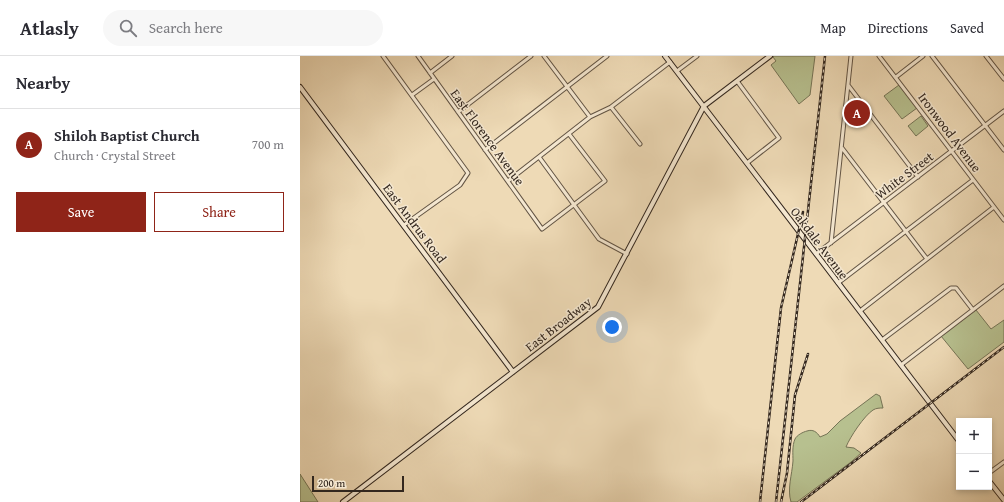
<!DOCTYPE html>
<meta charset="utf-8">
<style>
:root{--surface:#fff;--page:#f7f7f7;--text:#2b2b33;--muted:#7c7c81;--line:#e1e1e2;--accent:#8f2418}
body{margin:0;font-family:"Gentium Book Plus",serif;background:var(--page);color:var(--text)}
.controls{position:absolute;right:12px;bottom:12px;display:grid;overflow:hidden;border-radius:0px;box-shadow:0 2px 6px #0003}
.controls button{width:36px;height:36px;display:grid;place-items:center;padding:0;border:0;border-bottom:1px solid var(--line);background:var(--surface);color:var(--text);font:20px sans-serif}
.scale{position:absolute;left:12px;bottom:10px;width:92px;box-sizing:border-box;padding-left:4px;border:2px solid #33271e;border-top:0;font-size:11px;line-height:14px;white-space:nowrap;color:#33271e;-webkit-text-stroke:3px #f4e7d0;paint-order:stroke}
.you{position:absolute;left:312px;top:271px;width:14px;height:14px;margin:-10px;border:3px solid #fff;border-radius:50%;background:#1a73e8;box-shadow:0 0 0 6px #1a73e833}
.badge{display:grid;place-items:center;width:26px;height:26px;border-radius:50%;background:var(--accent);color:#fff;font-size:13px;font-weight:700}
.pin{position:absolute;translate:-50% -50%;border:2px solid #fff;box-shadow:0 1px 4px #0006}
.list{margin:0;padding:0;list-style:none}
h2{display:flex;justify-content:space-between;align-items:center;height:52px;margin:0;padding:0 16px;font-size:17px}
h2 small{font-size:13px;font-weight:400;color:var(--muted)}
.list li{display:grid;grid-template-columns:26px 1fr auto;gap:12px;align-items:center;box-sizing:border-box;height:72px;padding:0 16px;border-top:1px solid var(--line)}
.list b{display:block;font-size:15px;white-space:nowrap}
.list p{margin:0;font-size:13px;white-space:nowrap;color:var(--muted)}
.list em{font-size:13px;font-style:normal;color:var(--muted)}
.actions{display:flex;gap:8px;padding:12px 16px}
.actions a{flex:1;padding:9px 0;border:1px solid var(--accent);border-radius:0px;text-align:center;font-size:14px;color:var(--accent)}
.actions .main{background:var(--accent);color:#fff}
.icon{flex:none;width:22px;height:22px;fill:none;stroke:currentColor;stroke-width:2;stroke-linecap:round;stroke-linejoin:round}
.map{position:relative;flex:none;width:704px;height:446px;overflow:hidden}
header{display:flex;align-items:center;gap:24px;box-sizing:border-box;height:56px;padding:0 20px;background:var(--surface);border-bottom:1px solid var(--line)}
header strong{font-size:19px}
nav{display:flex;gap:22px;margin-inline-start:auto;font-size:14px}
.search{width:280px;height:36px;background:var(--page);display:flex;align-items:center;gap:10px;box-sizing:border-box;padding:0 14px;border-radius:22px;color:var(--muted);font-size:15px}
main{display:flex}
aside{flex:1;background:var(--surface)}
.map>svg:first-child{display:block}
.green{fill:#b7c08f;stroke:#757456}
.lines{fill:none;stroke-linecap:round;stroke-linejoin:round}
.street-casing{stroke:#625444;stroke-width:5}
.secondary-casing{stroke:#33271e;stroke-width:6}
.street{stroke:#f4e7d0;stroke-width:3}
.secondary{stroke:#f4e7d0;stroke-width:4}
.rail-casing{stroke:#33271e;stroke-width:2.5}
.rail{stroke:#f4e7d0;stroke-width:1;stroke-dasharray:3;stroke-linecap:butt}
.labels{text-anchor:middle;stroke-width:3;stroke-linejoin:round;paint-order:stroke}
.street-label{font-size:13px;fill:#33271e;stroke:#f4e7d0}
</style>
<header>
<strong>Atlasly</strong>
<div class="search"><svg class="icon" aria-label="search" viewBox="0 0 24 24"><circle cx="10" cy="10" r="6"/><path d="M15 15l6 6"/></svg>Search here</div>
<nav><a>Map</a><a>Directions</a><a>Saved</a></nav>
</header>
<main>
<aside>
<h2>Nearby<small></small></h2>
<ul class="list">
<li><span class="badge">A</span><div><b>Shiloh Baptist Church</b><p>Church · Crystal Street</p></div><em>700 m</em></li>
</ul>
<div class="actions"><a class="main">Save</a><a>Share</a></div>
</aside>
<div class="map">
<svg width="704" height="446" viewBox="0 0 704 446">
<rect width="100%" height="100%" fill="#eedab6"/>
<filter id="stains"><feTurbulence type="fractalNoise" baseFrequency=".005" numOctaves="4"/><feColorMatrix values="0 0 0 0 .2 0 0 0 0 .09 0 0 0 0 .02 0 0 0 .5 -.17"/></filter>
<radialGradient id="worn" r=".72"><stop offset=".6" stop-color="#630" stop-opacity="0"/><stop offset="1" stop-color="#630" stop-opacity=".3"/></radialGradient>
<path class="green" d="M474,0H515L510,39L499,48L471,9L476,5L473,1Z
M599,29L617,52L602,63L584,40Z
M621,60L628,70L616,80L608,70Z
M676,254L691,273L704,264V286L668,313L641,280Z
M576,338L580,340L583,352C580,352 576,352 573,354C564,360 550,381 546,391L554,392L561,397L551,406L497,446H491C487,433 492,419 493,405C493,398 492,390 495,383C497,379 503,376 507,375C513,373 517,376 520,381L527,378L540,365Z
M0,418L18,446H0Z"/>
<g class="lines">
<defs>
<path id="street" d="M83,0L168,117L160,129L104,169
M118,0L242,173L305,125L269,78
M244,0L290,61
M579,0L704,164
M632,0L704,94
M686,0L704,23
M377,15L397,0
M130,17L152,0
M596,21L623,0
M437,25L479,82L447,107
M548,29L618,121
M112,39L134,23
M311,51L340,88
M158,56L231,0
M542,92L627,203
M185,94L307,0
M239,101L299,183L327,198
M208,125L290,61L311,51L370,6
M531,187L551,0
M516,198L704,55
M538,227L673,124
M560,255L694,151
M582,284L651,232H656L673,254
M601,309L704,230
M689,417L704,406"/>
<path id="secondary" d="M365,0L659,385
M0,31L213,316
M689,425L704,444
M43,446L298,251L404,50L470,0"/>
</defs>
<use href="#street" class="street-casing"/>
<use href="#secondary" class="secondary-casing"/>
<use href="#street" class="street"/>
<use href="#secondary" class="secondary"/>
<defs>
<path id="rail" d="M460,446L481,252L503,156
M476,446L525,0
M481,446L487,417L495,339L508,298
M501,446L704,291"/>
</defs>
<use href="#rail" class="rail-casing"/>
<use href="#rail" class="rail"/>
</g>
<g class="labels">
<g class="street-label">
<text transform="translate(650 76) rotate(53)" y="5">Ironwood Avenue</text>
<text transform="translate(188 81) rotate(54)" y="5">East Florence Avenue</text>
<text transform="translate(604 119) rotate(-37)" y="5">White Street</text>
<text transform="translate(115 167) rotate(53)" y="5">East Andrus Road</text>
<text transform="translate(520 187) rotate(53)" y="5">Oakdale Avenue</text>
<text transform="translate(258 268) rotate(-38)" y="5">East Broadway</text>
</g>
</g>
<rect width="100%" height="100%" filter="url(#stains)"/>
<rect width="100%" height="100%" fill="url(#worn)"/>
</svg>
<div class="controls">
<button>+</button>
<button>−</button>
</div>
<div class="scale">200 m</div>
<div class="you"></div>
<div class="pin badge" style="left:557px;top:57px">A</div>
</div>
</main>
